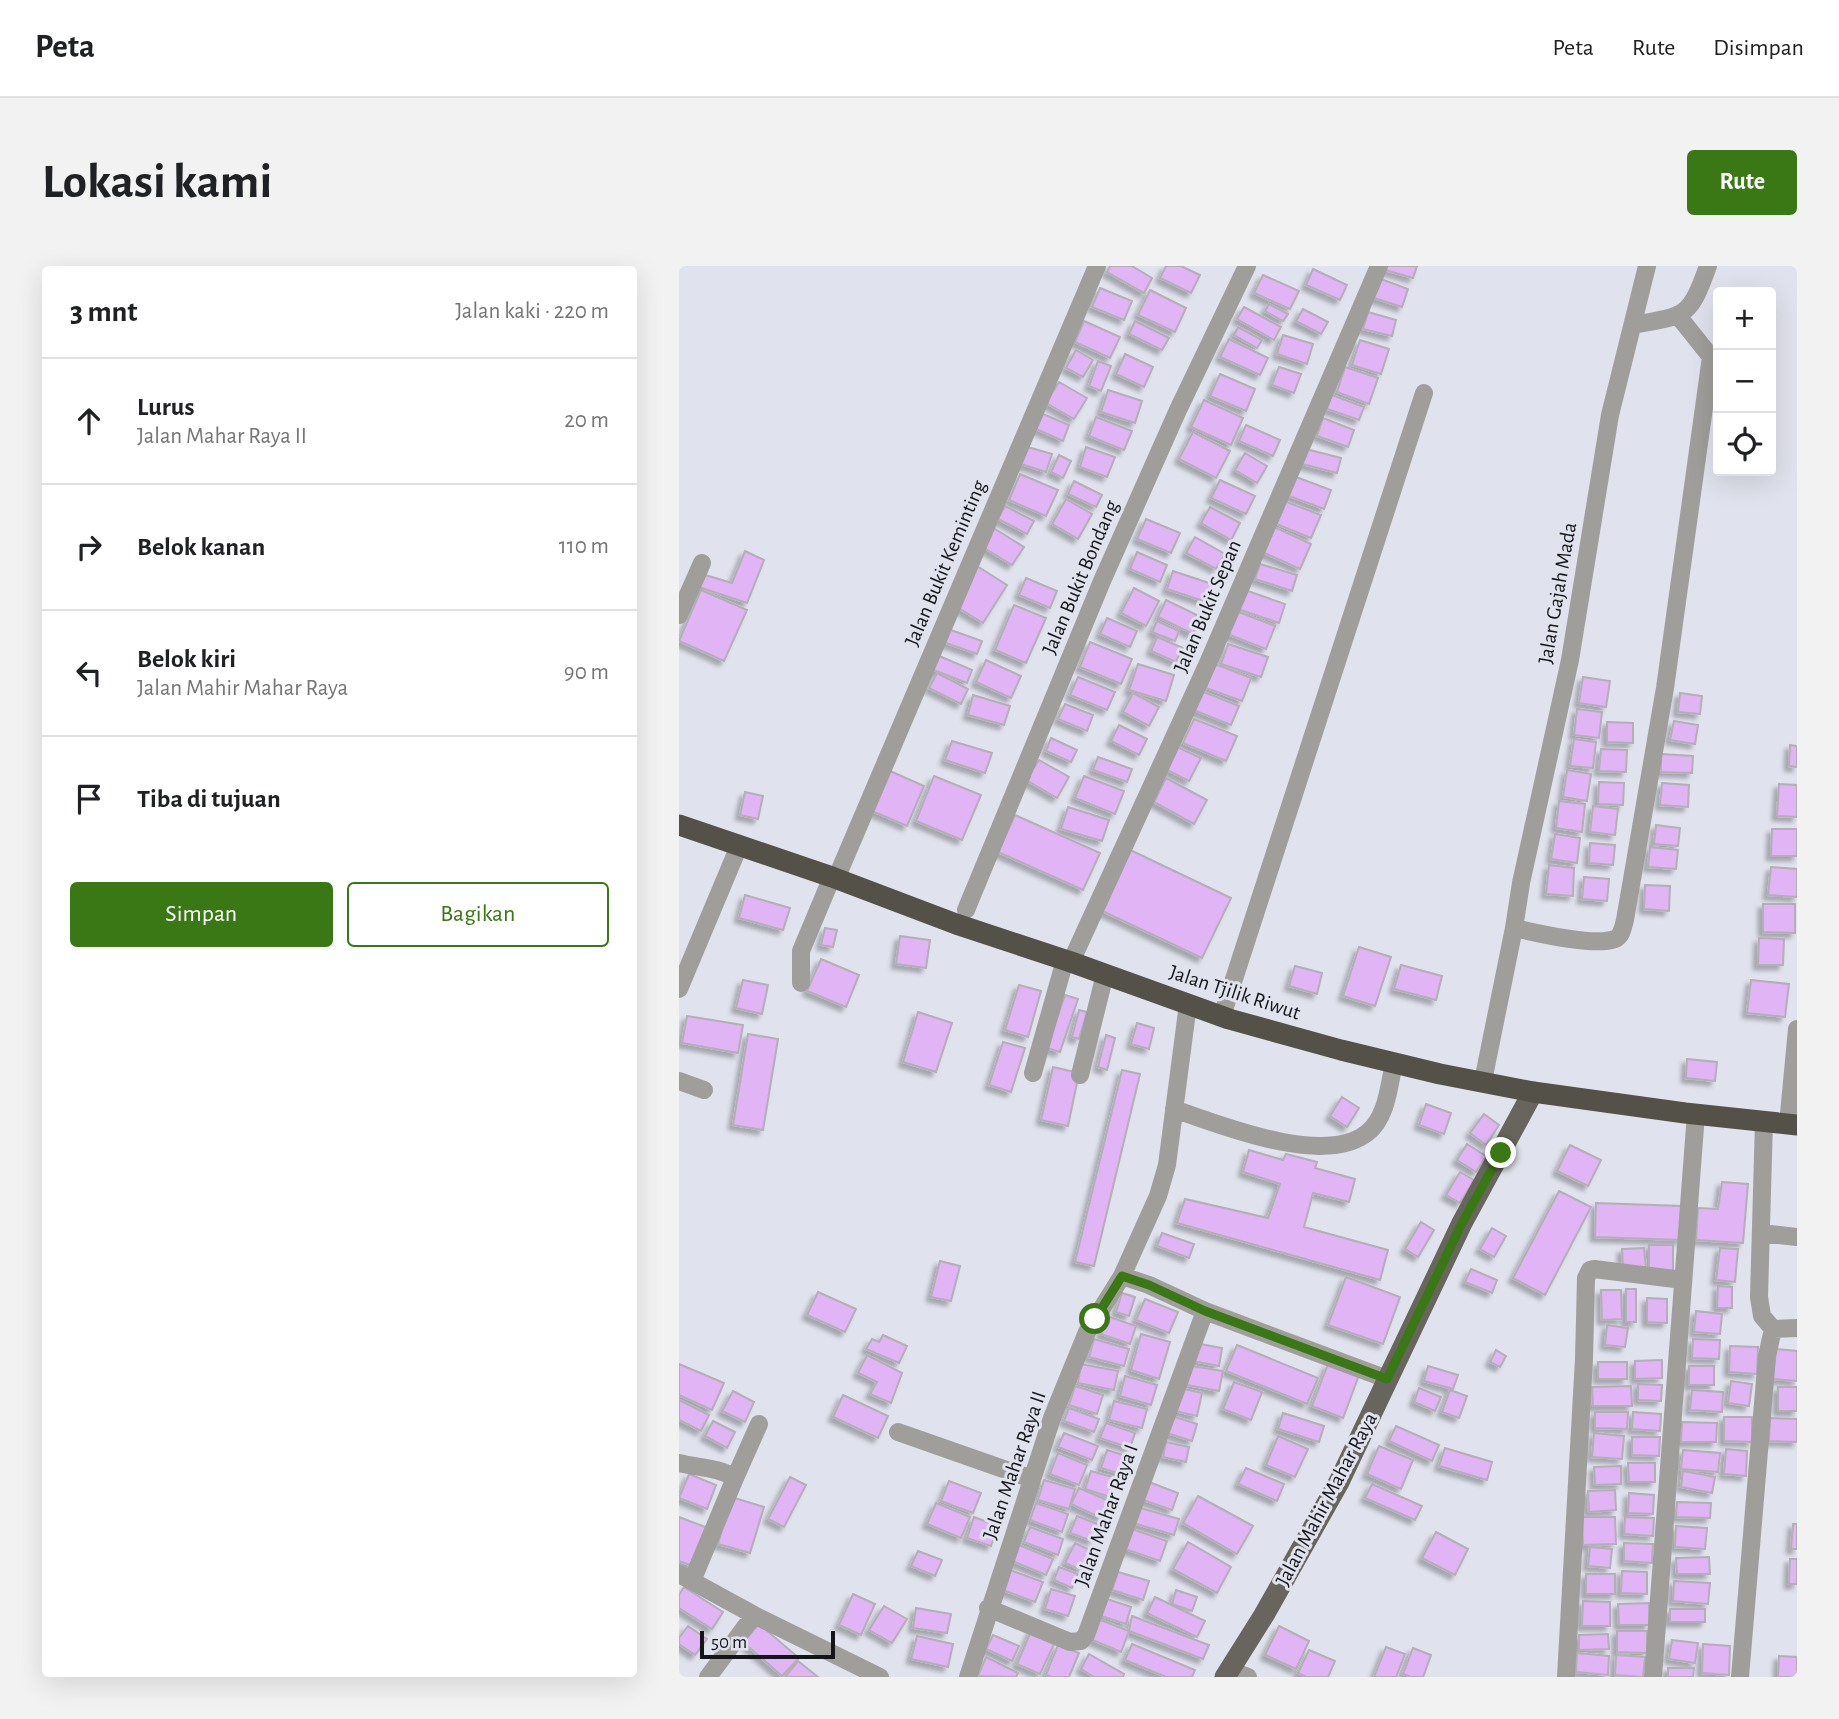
<!DOCTYPE html>
<html lang="id">
<meta charset="utf-8">
<style>
:root{--surface:#fff;--page:#f2f2f2;--text:#202124;--muted:#757577;--line:#e0e0e0;--accent:#397814}
body{margin:0;font-family:"Alegreya Sans",sans-serif;background:var(--page);color:var(--text)}
.controls{position:absolute;right:21px;top:21px;display:grid;overflow:hidden;border-radius:7px;box-shadow:0 7px 28px #0002}
.controls button{width:63px;height:63px;display:grid;place-items:center;padding:0;border:0;border-bottom:2px solid var(--line);background:var(--surface);color:var(--text);font:35px sans-serif}
.scale{position:absolute;left:21px;bottom:18px;width:135px;box-sizing:border-box;padding-left:7px;border:4px solid #141519;border-top:0;font-size:19px;line-height:24px;white-space:nowrap;color:#141519;-webkit-text-stroke:5px #e0e2ed;paint-order:stroke}
.stop{position:absolute;width:21px;height:21px;margin:-16px;border:5px solid #397814;border-radius:50%;background:#fff}
.stop.end{background:#397814;border-color:#fff;box-shadow:0 2px 7px #0008}
.list{margin:0;padding:0;list-style:none}
h2{display:flex;justify-content:space-between;align-items:center;height:91px;margin:0;padding:0 28px;font-size:30px}
h2 small{font-size:23px;font-weight:400;color:var(--muted)}
.list li{display:grid;grid-template-columns:46px 1fr auto;gap:21px;align-items:center;box-sizing:border-box;height:126px;padding:0 28px;border-top:2px solid var(--line)}
.list b{display:block;font-size:26px;white-space:nowrap}
.list p{margin:0;font-size:23px;white-space:nowrap;color:var(--muted)}
.list em{font-size:23px;font-style:normal;color:var(--muted)}
.actions{display:flex;gap:14px;padding:21px 28px}
.actions a{flex:1;padding:16px 0;border:2px solid var(--accent);border-radius:7px;text-align:center;font-size:24px;color:var(--accent)}
.actions .main{background:var(--accent);color:#fff}
.icon{flex:none;width:38px;height:38px;fill:none;stroke:currentColor;stroke-width:2;stroke-linecap:round;stroke-linejoin:round}
.map{position:relative;flex:none;width:1118px;height:1411px;overflow:hidden;border-radius:7px}
header{display:flex;align-items:center;gap:42px;box-sizing:border-box;height:98px;padding:0 35px;background:var(--surface);border-bottom:2px solid var(--line)}
header strong{font-size:33px}
nav{display:flex;gap:38px;margin-inline-start:auto;font-size:24px}
.intro{display:flex;align-items:center;justify-content:space-between;box-sizing:border-box;height:168px;padding:0 42px}
h1{margin:0;font-size:49px}
.button{padding:18px 32px;border-radius:7px;background:var(--accent);color:#fff;font-size:24px;font-weight:700}
main{display:flex;gap:42px;padding:0 42px}
aside{flex:1;background:var(--surface);border-radius:7px;box-shadow:0 7px 28px #0002}
.map>svg:first-child{display:block}
.building{fill:#e0b4f5;stroke:#b4aeb7;stroke-width:2;filter:url(#shadow)}
.lines{fill:none;stroke-linecap:round;stroke-linejoin:round}
.minor{stroke:#a09e9a;stroke-width:18}
.major{stroke:#68655e;stroke-width:21}
.highway{stroke:#545149;stroke-width:21}
.route{stroke:#397814;stroke-width:9}
.labels{text-anchor:middle;stroke-width:6;stroke-linejoin:round;paint-order:stroke}
.street-label{font-size:21px;fill:#141519;stroke:#e0e2ed}
</style>
<header>
<strong>Peta</strong>
<nav><a>Peta</a><a>Rute</a><a>Disimpan</a></nav>
</header>
<div class="intro"><h1>Lokasi kami</h1><a class="button">Rute</a></div>
<main>
<aside>
<h2>3 mnt<small>Jalan kaki · 220 m</small></h2>
<ul class="list">
<li><svg class="icon" aria-label="ahead" viewBox="0 0 24 24"><path d="M12 20V5M6 11l6-6 6 6"/></svg><div><b>Lurus</b><p>Jalan Mahar Raya II</p></div><em>20 m</em></li>
<li><svg class="icon" aria-label="right" viewBox="0 0 24 24"><path d="M7 20v-9h11M14 6l5 5-5 5"/></svg><div><b>Belok kanan</b></div><em>110 m</em></li>
<li><svg class="icon" aria-label="left" viewBox="0 0 24 24"><path d="M17 20v-9H6M10 6l-5 5 5 5"/></svg><div><b>Belok kiri</b><p>Jalan Mahir Mahar Raya</p></div><em>90 m</em></li>
<li><svg class="icon" aria-label="arrive" viewBox="0 0 24 24"><path d="M6 21V4h12l-3 4 3 4H6"/></svg><div><b>Tiba di tujuan</b></div></li>
</ul>
<div class="actions"><a class="main">Simpan</a><a>Bagikan</a></div>
</aside>
<div class="map">
<svg width="1118" height="1411" viewBox="0 0 1118 1411">
<defs>
<filter id="shadow"><feDropShadow dx="-4.5" dy="4.5" stdDeviation="2" flood-color="#0004"/></filter>
</defs>
<rect width="100%" height="100%" fill="#e0e2ed"/>
<path class="building" d="M431,0H453L473,12L465,27L428,6Z
M487,0H502L521,9L512,27L481,12Z
M707,0H738L734,12L706,4Z
M634,3L668,19L661,34L627,19Z
M584,9L620,25L611,43L575,27Z
M702,13L729,23L723,41L695,32Z
M421,22L453,35L445,54L413,41Z
M471,24L507,42L496,66L459,49Z
M590,38L609,48L604,55L586,45Z
M565,41L602,61L595,74L558,53Z
M624,43L649,56L642,68L617,55Z
M689,46L717,54L713,70L684,63Z
M405,55L441,71L431,92L396,76Z
M456,55L490,72L483,84L450,68Z
M559,61L583,74L578,82L555,69Z
M604,69L634,78L628,98L598,88Z
M550,73L589,92L581,109L541,91Z
M681,74L710,83L702,108L673,99Z
M397,84L414,94L404,111L387,102Z
M446,88L474,101L465,121L437,108Z
M419,95L432,100L422,125L410,120Z
M600,101L622,108L615,127L593,119Z
M666,101L699,112L690,138L658,126Z
M541,108L576,123L567,145L531,130Z
M380,116L408,132L395,153L367,137Z
M429,124L463,135L456,157L422,146Z
M653,129L685,141L680,154L648,143Z
M525,134L564,152L552,179L512,161Z
M364,148L390,159L384,175L357,163Z
M417,151L453,165L445,184L410,170Z
M644,152L675,164L669,181L638,170Z
M567,159L601,174L594,190L560,175Z
M514,166L551,185L537,212L500,193Z
M345,180L373,188L367,206L339,197Z
M407,181L436,191L428,211L401,201Z
M627,183L662,192L658,207L623,198Z
M566,187L588,200L578,217L556,204Z
M380,189L392,195L384,212L372,206Z
M341,208L379,224L367,250L330,234Z
M617,211L652,224L645,243L610,230Z
M541,214L576,230L567,248L532,232Z
M395,215L423,229L417,241L389,228Z
M387,233L413,248L399,273L373,258Z
M605,235L642,249L632,272L595,257Z
M326,240L355,255L348,268L319,253Z
M531,241L561,257L552,274L522,257Z
M467,253L501,267L492,287L458,273Z
M593,260L632,278L621,303L581,285Z
M313,261L345,281L333,299L302,280Z
M516,271L546,288L537,303L507,287Z
M66,285L85,294L68,337L20,321L23,308L53,317Z
M458,286L488,299L481,316L451,303Z
M581,298L618,309L613,325L576,313Z
M298,300L328,319L304,357L273,338Z
M494,305L536,319L530,337L488,323Z
M347,312L378,325L371,342L340,329Z
M455,322L480,335L467,360L442,347Z
M22,324L68,344L45,395L0,375Z
M566,324L606,338L600,357L559,343Z
M487,334L522,351L514,368L479,351Z
M335,339L367,352L347,397L316,384Z
M557,345L596,360L587,383L548,368Z
M428,352L458,365L451,381L421,368Z
M478,355L500,365L496,375L473,366Z
M269,363L303,375L298,388L264,376Z
M478,371L504,382L497,396L472,385Z
M411,376L453,393L442,418L401,401Z
M549,378L589,391L582,411L542,398Z
M258,389L293,404L288,417L252,403Z
M307,394L342,410L332,432L297,416Z
M459,398L495,409L487,435L450,424Z
M536,398L572,412L563,435L527,422Z
M258,407L289,423L282,438L250,422Z
M399,411L436,426L428,444L391,429Z
M904,411L931,415L927,441L900,437Z
M520,424L560,440L552,459L512,443Z
M454,427L480,441L470,460L444,446Z
M1001,427L1023,430L1021,448L999,446Z
M294,429L331,440L325,459L289,449Z
M386,438L414,449L408,465L379,453Z
M898,443L923,446L920,472L895,469Z
M515,453L558,470L547,495L504,477Z
M995,455L1019,459L1016,478L991,474Z
M928,456L954,457V477L928,476Z
M440,459L468,473L460,489L432,475Z
M372,472L398,484L392,496L367,485Z
M895,473L917,476L914,502L891,500Z
M273,475L313,487L306,507L266,494Z
M1111,479L1118,480V501L1110,500Z
M496,480L522,492L510,515L484,502Z
M922,483L948,484L947,506L920,505Z
M982,488L1014,490L1013,507L982,506Z
M419,491L453,503L448,516L414,504Z
M360,494L390,511L378,532L347,514Z
M888,504L912,508L908,535L884,531Z
M211,505L245,520L228,560L193,545Z
M255,510L302,529L283,574L237,555Z
M405,510L445,525L436,548L396,532Z
M487,512L528,534L515,558L475,536Z
M920,516L945,517L944,539L919,538Z
M983,517L1010,519L1009,541L981,539Z
M1100,518L1118,519V551L1098,550Z
M66,526L84,530L79,553L61,549Z
M880,535L906,538L903,566L877,562Z
M914,540L939,543L936,569L911,566Z
M389,541L430,554L423,575L382,563Z
M336,549L421,587L404,624L319,586Z
M977,559L1001,562L999,580L975,578Z
M1093,563H1118V590H1092Z
M876,568L901,572L898,597L872,593Z
M911,577L936,579L934,599L910,597Z
M971,581L999,584L997,603L969,601Z
M447,582L552,632L523,692L419,643Z
M870,599L895,602L894,630L867,628Z
M1092,601L1118,603V631L1089,629Z
M905,611L930,613L928,635L903,633Z
M966,619L991,620L990,645L965,643Z
M66,629L111,642L104,664L60,652Z
M1084,638H1116V667L1084,666Z
M146,662L158,664L154,681L142,679Z
M221,670L251,674L247,702L217,698Z
M1080,672L1105,673L1104,699H1079Z
M680,681L712,691L696,740L664,730Z
M142,693L180,709L167,741L128,725Z
M722,699L763,710L757,734L715,723Z
M616,700L643,707L638,728L610,720Z
M64,714L89,719L83,748L57,742Z
M1072,714L1110,718L1106,751L1068,747Z
M340,719L362,725L349,771L326,764Z
M386,729L399,733L381,786L368,782Z
M400,744L408,746L400,773L393,771Z
M239,746L273,757L257,806L224,796Z
M8,750L64,759L59,787L3,777Z
M458,757L475,762L470,783L452,778Z
M69,768L99,773L84,864L54,859Z
M427,769L436,772L428,804L419,801Z
M324,776L346,782L332,826L310,819Z
M1008,793L1038,796L1036,815L1007,812Z
M374,801L400,807L389,860L362,854Z
M443,804L461,808L415,1000L396,996Z
M663,831L680,842L668,861L651,850Z
M747,838L772,847L765,868L740,859Z
M805,848L820,859L807,879L791,867Z
M788,878L807,890L797,906L778,894Z
M891,879L922,894L909,920L878,905Z
M570,884L604,894L607,888L638,896L636,902L676,913L670,936L634,927L625,961L709,984L701,1014L498,957L506,933L589,952L601,918L564,906Z
M781,906L795,914L781,937L767,929Z
M1043,916L1069,918L1064,977L1017,974L1019,942L1039,943Z
M880,925L912,941L866,1029L834,1012Z
M917,937L1003,940L1002,974L916,971Z
M742,956L755,964L739,991L726,983Z
M813,962L827,970L815,991L801,983Z
M483,967L515,978L510,992L478,980Z
M970,979H994V1006H970Z
M965,982L967,1002L944,1004L943,983Z
M1041,982L1059,983L1056,1016L1037,1014Z
M261,995L281,1000L272,1035L252,1031Z
M792,1003L818,1014L813,1027L786,1016Z
M667,1011L721,1031L704,1078L649,1059Z
M1039,1020L1053,1021V1042H1038Z
M947,1023H957V1056H947Z
M922,1024H942L943,1053L923,1054Z
M139,1026L177,1043L166,1066L128,1049Z
M443,1027L456,1031L450,1050L437,1046Z
M968,1032L988,1033V1057L968,1056Z
M466,1033L499,1046L490,1067L457,1054Z
M1017,1045L1043,1048L1041,1068L1015,1066Z
M428,1050L457,1060L451,1078L422,1068Z
M928,1059L949,1062L946,1081L926,1079Z
M462,1068L491,1076L480,1113L452,1104Z
M204,1069L228,1080L220,1097L187,1083L193,1073L200,1076Z
M415,1073L450,1083L445,1100L410,1091Z
M1014,1073L1041,1074L1040,1093L1013,1092Z
M516,1077L543,1082L540,1100L513,1095Z
M558,1079L639,1112L628,1138L547,1105Z
M1051,1080L1079,1081L1078,1108L1050,1106Z
M1097,1083L1118,1085V1115L1094,1113Z
M817,1084L827,1090L821,1101L811,1096Z
M188,1089L223,1107L212,1137L191,1128L198,1116L179,1107Z
M983,1094V1112L956,1113V1095Z
M919,1096H948V1113H919Z
M0,1098L45,1117L33,1144L0,1129Z
M402,1098L439,1105L435,1124L399,1117Z
M649,1098L680,1109L664,1152L633,1140Z
M512,1100L544,1105L540,1125L508,1119Z
M749,1100L779,1109L774,1123L745,1115Z
M1010,1100H1035V1119H1010Z
M446,1110L478,1119L472,1139L441,1130Z
M1052,1115L1073,1118L1070,1140L1049,1137Z
M555,1116L583,1126L572,1154L544,1143Z
M959,1118L983,1119L982,1135L959,1134Z
M396,1120L424,1129L418,1148L390,1139Z
M952,1120L953,1140H914L913,1121Z
M1099,1121H1118V1145H1099Z
M501,1122L523,1127L518,1150L496,1145Z
M740,1122L762,1131L756,1145L735,1136Z
M771,1124L788,1130L780,1152L763,1146Z
M1013,1124L1044,1126L1043,1146L1011,1144Z
M54,1125L75,1136L66,1156L43,1145Z
M164,1129L209,1150L199,1172L154,1151Z
M0,1134L30,1149L22,1165L0,1154Z
M435,1135L468,1143L463,1162L430,1154Z
M390,1142L420,1153L415,1166L385,1155Z
M916,1146H949L948,1163L916,1162Z
M954,1146L982,1148L981,1165L953,1163Z
M604,1147L645,1160L640,1176L599,1163Z
M493,1150L518,1158L513,1175L488,1167Z
M1045,1151H1073V1176L1045,1175Z
M1091,1152L1118,1153V1176L1090,1175Z
M34,1155L56,1166L48,1182L26,1170Z
M1003,1156L1038,1157L1037,1176H1002Z
M427,1157L456,1167L451,1182L421,1172Z
M717,1160L760,1179L753,1195L710,1175Z
M385,1167L419,1180L413,1194L379,1181Z
M915,1167L945,1170L943,1193L913,1191Z
M599,1170L629,1183L616,1211L587,1199Z
M953,1171H981L980,1190L953,1189Z
M487,1176L510,1181L507,1196L484,1191Z
M700,1180L734,1194L722,1223L688,1208Z
M766,1182L813,1196L808,1214L760,1200Z
M1047,1183L1068,1185L1067,1210L1045,1208Z
M428,1184L447,1190L442,1208L422,1202Z
M1004,1184L1041,1187L1039,1206L1002,1203Z
M379,1187L408,1199L400,1219L371,1208Z
M949,1197H976V1216H950Z
M942,1200V1218L916,1219L915,1201Z
M567,1202L605,1218L598,1235L559,1218Z
M412,1205L437,1212L431,1231L406,1223Z
M1004,1205L1036,1211L1033,1227L1002,1221Z
M10,1208L37,1219L28,1243L0,1232Z
M111,1211L127,1219L105,1261L89,1253Z
M365,1214L396,1223L390,1243L359,1234Z
M270,1215L302,1227L294,1247L262,1235Z
M470,1216L499,1227L493,1244L464,1234Z
M693,1218L743,1240L736,1254L686,1232Z
M400,1222L430,1235L422,1252L392,1238Z
M936,1224L937,1244L910,1246L909,1225Z
M950,1227L975,1229L974,1248L949,1247Z
M519,1230L574,1260L558,1288L504,1257Z
M52,1231L85,1241L71,1287L39,1278Z
M998,1236L1032,1237L1031,1252L997,1251Z
M257,1237L291,1251L282,1272L248,1258Z
M357,1237L389,1248L383,1266L351,1254Z
M458,1241L500,1253L495,1269L454,1257Z
M398,1250L419,1258L413,1275L391,1267Z
M0,1251L29,1262L14,1300L0,1295Z
M295,1251L319,1260L312,1280L288,1272Z
M903,1251H936L937,1278L904,1279Z
M946,1251L975,1252L974,1270L945,1268Z
M1114,1258H1118V1283H1112Z
M997,1260L1028,1262L1026,1283L996,1281Z
M351,1261L384,1273L379,1289L345,1276Z
M453,1263L488,1275L481,1295L446,1283Z
M757,1266L789,1283L776,1309L743,1292Z
M509,1276L552,1301L538,1327L494,1303Z
M396,1277L411,1284L402,1304L386,1297Z
M945,1277L974,1278L973,1297L945,1295Z
M340,1279L374,1293L367,1309L333,1295Z
M911,1281L933,1283L931,1302L909,1300Z
M239,1285L263,1294L256,1310L232,1300Z
M1030,1291L1031,1308H998L997,1292Z
M1111,1293H1118V1318H1110Z
M380,1301L399,1308L393,1322L375,1314Z
M328,1303L364,1316L356,1336L321,1323Z
M943,1305L968,1306V1328L942,1327Z
M439,1306L470,1315L464,1334L433,1324Z
M907,1308H936V1328H907Z
M995,1315L1031,1317L1029,1338L994,1335Z
M5,1321L44,1346L33,1363L0,1342V1329Z
M372,1323L396,1330L389,1350L366,1343Z
M497,1324L518,1331L513,1345L493,1338Z
M174,1328L196,1338L182,1369L160,1359Z
M476,1331L526,1355L518,1371L468,1347Z
M425,1332L452,1341L447,1358L419,1349Z
M904,1335L931,1336V1360H903Z
M970,1337V1359H940L939,1338Z
M205,1340L228,1353L213,1377L190,1364Z
M237,1342L272,1348L268,1367L234,1362Z
M991,1343H1026V1356H991Z
M453,1350L530,1379L524,1393L450,1365Z
M419,1353L450,1365L442,1386L411,1373Z
M80,1358L120,1392L103,1410L64,1376Z
M9,1360L28,1373L16,1389L0,1378V1372Z
M600,1360L630,1375L617,1403L586,1389Z
M353,1363L377,1374L361,1408L338,1398Z
M938,1365H968V1387L938,1386Z
M929,1368L930,1383L900,1384V1369Z
M314,1369L340,1380L333,1395L307,1383Z
M238,1370L274,1378L269,1401L232,1393Z
M993,1374L1019,1377L1016,1397L990,1393Z
M453,1378L516,1404L513,1411H487L446,1394Z
M1024,1378L1051,1380L1050,1409L1023,1407Z
M379,1379L400,1387L390,1411H373L367,1409Z
M707,1381L726,1388L717,1411H695Z
M734,1382L752,1389L744,1411H732L724,1408Z
M630,1384L656,1395L649,1411H627L619,1407Z
M898,1387L930,1390L929,1409L897,1406Z
M410,1388L445,1408L444,1411H415L402,1403Z
M937,1389L966,1391L964,1411L936,1409Z
M1100,1390L1118,1391V1411H1099Z
M307,1391L339,1407L337,1411L299,1410Z
M119,1395L139,1411H106Z
M989,1402H1015L1014,1411H989Z"/>
<g class="lines">
<path class="minor" d="M968,0L931,149L891,394L842,617L835,662C858,667 915,681 936,673C943,670 944,661 946,654L986,422L1032,91L1000,51
M954,59C1007,49 1010,53 1029,0
M0,349L23,297
M157,613L418,0
M287,644L423,315L499,144L568,0
M392,696L529,397L700,0
M122,717V685L153,611
M0,723L60,580
M543,750L745,127
M354,807L386,694
M401,809L426,708
M0,815L25,824
M804,815L835,662
M495,843C541,859 645,901 688,867C708,852 710,819 715,797
M1085,855L1080,1031L1083,1050L1094,1063L1118,1062
M1109,858L1118,763
M1082,967L1118,971
M443,1010L470,1019L526,1045L708,1113
M219,1166L353,1213
M0,1197C19,1202 39,1201 56,1212L13,1315
M56,1212L80,1158
M0,1308L75,1349L201,1411
M309,1342L391,1376L402,1375L407,1369L526,1045
M550,1404L569,1411
M29,1411L75,1349
M289,1411L373,1152L408,1066L443,1010L479,930L488,899L509,738
M887,1411L905,1093L907,1012L911,1004L915,1003L1004,1014
M974,1411L1017,848
M1061,1411L1088,1090L1094,1063"/>
<path class="major" d="M546,1411L585,1349L660,1216L783,957L854,826"/>
<path class="highway" d="M0,559L153,611L277,658L392,696L550,753L662,784L761,808L854,826L1006,847L1118,859"/>
</g>
<g class="lines">
<path class="route" d="M416,1053L443,1010L470,1019L526,1045L708,1113L783,957L822,887"/>
</g>
<g class="labels">
<g class="street-label">
<text transform="translate(266 297) rotate(-67)" y="7">Jalan Bukit Keminting</text>
<text transform="translate(401 311) rotate(-67)" y="7">Jalan Bukit Bondang</text>
<text transform="translate(878 327) rotate(-80)" y="7">Jalan Gajah Mada</text>
<text transform="translate(528 340) rotate(-67)" y="7">Jalan Bukit Sepan</text>
<text transform="translate(556 726) rotate(18)" y="7">Jalan Tjilik Riwut</text>
<text transform="translate(335 1199) rotate(-71)" y="7">Jalan Mahar Raya II</text>
<text transform="translate(647 1233) rotate(-62)" y="7">Jalan Mahir Mahar Raya</text>
<text transform="translate(427 1249) rotate(-70)" y="7">Jalan Mahar Raya I</text>
</g>
</g>
</svg>
<div class="controls">
<button>+</button>
<button>−</button>
<button><svg class="icon" aria-label="locate" viewBox="0 0 24 24"><circle cx="12" cy="12" r="6"/><path d="M12 2v4M12 18v4M2 12h4M18 12h4"/></svg></button>
</div>
<div class="scale">50 m</div>
<div class="stop" style="left:416px;top:1053px"></div>
<div class="stop end" style="left:822px;top:887px"></div>
</div>
</main>
